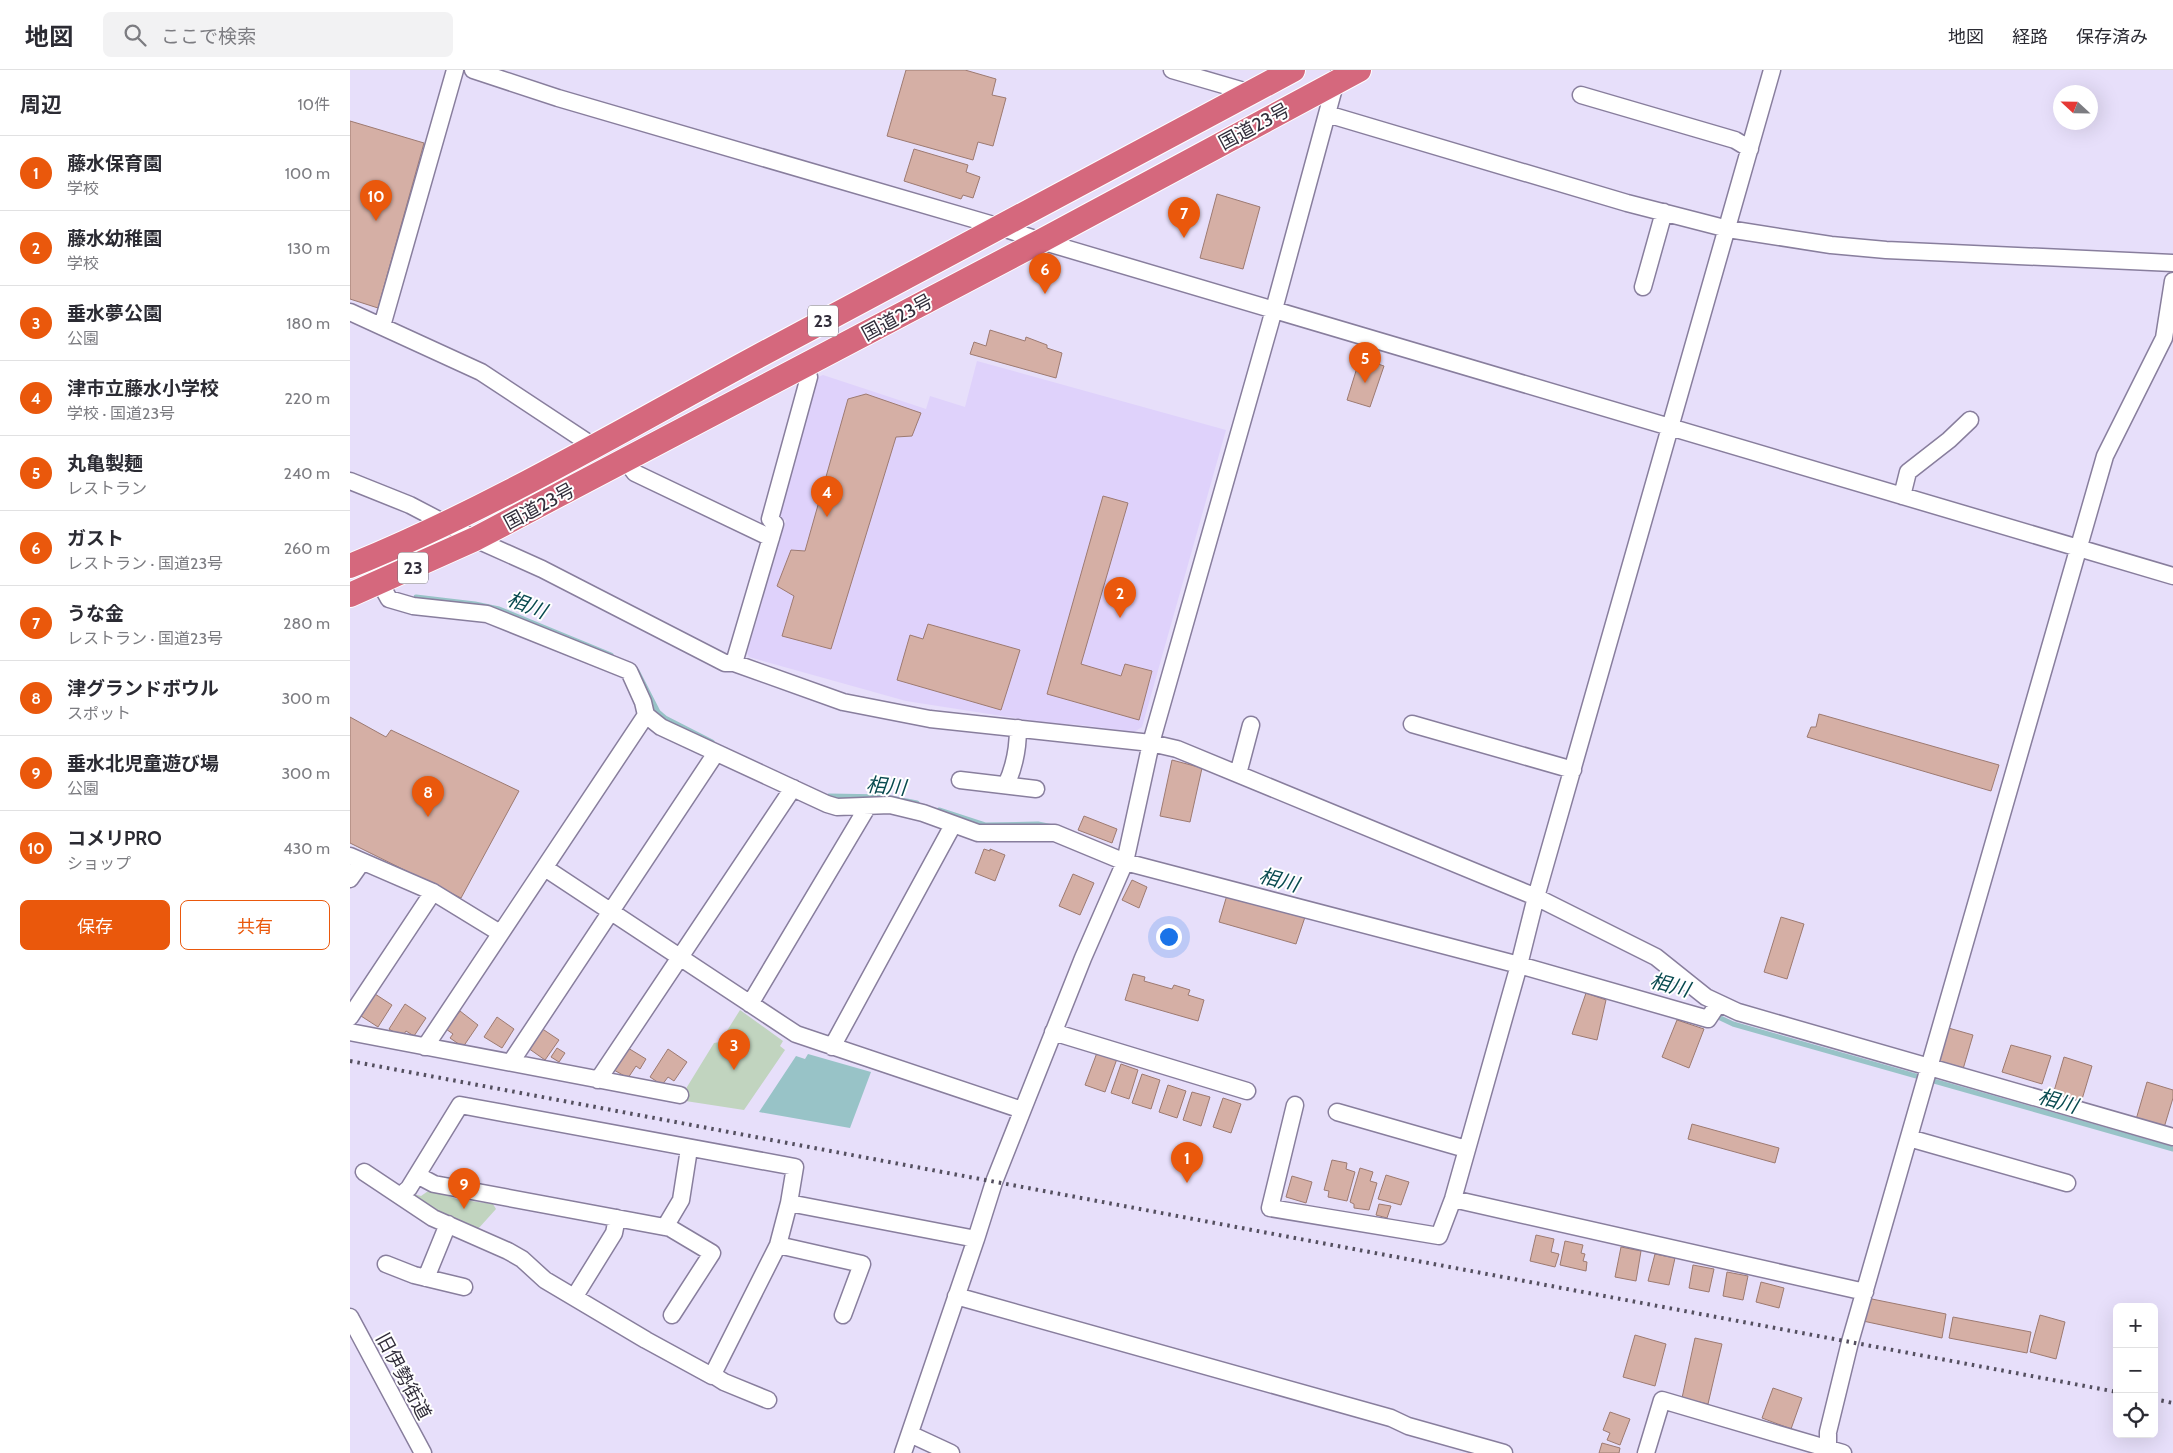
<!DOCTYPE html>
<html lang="ja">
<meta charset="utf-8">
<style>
:root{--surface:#fff;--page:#f2f2f3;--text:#2b2b33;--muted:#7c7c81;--line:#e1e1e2;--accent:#ea580c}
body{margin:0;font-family:Cabin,"Noto Sans JP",sans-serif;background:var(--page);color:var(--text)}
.controls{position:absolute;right:15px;bottom:15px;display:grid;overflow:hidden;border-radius:8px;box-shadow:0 5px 20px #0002}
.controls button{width:45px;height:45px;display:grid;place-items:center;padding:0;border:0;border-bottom:1px solid var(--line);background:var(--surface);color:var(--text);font:25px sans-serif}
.compass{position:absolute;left:1703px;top:15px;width:45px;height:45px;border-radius:50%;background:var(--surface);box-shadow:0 5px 20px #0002;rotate:292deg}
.you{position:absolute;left:818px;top:866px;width:18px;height:18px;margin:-12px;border:4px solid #fff;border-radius:50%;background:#1a73e8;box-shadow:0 0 0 8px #1a73e833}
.badge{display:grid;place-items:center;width:32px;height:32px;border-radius:50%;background:var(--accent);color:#fff;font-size:16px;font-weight:700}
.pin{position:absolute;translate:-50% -41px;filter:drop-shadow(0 1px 2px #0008)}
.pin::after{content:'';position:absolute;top:26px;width:18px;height:15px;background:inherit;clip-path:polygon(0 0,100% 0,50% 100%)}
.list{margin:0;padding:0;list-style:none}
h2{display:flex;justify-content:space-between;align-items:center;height:65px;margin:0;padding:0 20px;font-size:21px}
h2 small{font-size:16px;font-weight:400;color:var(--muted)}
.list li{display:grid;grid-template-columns:32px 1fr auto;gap:15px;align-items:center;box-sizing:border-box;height:75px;padding:0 20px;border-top:1px solid var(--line)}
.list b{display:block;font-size:19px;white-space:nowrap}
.list p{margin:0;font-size:16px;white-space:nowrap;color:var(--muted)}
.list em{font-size:16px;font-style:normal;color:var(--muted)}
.actions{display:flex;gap:10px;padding:15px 20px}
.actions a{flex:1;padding:11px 0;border:1px solid var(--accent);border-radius:8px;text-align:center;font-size:18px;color:var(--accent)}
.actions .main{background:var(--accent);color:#fff}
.icon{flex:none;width:28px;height:28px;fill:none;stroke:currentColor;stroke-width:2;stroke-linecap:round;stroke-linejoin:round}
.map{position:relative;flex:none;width:1823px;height:1383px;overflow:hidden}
header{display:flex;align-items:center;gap:30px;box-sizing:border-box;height:70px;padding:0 25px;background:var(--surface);border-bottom:1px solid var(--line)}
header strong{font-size:24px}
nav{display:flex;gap:28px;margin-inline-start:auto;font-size:18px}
.search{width:350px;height:45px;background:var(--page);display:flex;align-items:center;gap:12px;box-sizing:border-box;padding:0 18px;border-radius:8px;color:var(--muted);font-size:19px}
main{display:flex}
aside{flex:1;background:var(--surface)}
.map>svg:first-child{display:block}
.built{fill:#dfd2fb}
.green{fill:#c1d4bf}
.water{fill:#98c3c7}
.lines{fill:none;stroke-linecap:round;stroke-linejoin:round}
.stream{stroke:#98c3c7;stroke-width:5}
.building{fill:#d5afa5;stroke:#9d7a71}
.minor-casing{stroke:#887e9d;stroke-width:19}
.highway-casing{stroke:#fff;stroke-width:26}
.minor{stroke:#fff;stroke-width:16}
.highway{stroke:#d5687d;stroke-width:24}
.rail{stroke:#544f5f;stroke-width:4;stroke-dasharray:2.5 5;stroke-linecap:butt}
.labels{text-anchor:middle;stroke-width:4;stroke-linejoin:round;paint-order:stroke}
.shield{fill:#fff;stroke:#706d76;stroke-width:1}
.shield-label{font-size:18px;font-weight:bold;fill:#322e3b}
.street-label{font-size:19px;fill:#322e3b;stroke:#fff}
.water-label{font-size:20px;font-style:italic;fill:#084a4f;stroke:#fff}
</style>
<header>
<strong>地図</strong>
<div class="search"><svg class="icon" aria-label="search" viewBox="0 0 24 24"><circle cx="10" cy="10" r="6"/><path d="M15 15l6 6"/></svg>ここで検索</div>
<nav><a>地図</a><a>経路</a><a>保存済み</a></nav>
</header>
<main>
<aside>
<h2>周辺<small>10件</small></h2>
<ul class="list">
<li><span class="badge">1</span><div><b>藤水保育園</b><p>学校</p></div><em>100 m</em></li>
<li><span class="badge">2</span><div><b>藤水幼稚園</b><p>学校</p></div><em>130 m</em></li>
<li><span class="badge">3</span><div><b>垂水夢公園</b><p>公園</p></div><em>180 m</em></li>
<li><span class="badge">4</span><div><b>津市立藤水小学校</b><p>学校 · 国道23号</p></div><em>220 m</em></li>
<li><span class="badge">5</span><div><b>丸亀製麺</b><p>レストラン</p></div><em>240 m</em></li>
<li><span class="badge">6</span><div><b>ガスト</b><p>レストラン · 国道23号</p></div><em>260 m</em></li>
<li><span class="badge">7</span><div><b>うな金</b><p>レストラン · 国道23号</p></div><em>280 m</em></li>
<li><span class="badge">8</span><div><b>津グランドボウル</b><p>スポット</p></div><em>300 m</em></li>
<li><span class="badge">9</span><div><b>垂水北児童遊び場</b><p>公園</p></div><em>300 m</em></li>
<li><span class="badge">10</span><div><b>コメリPRO</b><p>ショップ</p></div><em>430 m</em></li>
</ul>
<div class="actions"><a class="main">保存</a><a>共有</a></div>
</aside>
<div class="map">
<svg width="1823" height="1383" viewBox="0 0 1823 1383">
<rect width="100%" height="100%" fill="#e7dffa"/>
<path class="built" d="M627,291L876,360L792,657L784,662L731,655L696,653L556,631L399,587L397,583L436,450L425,447L466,308L473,305L576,339L580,326L615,337Z"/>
<path class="green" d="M390,940L433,971L430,976L435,980L394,1040L329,1030L364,973L370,972Z
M81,1119L106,1129L143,1134L146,1139L128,1159L86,1144L61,1128L64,1124L71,1126Z"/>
<path class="water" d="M458,984L521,1002L500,1058L409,1042L446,986L455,989Z"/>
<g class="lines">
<path class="stream" d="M66,527L125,534L149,539L261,585
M287,601L308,642L315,648L362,672
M479,726L536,727L567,733
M589,740L635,755L688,754L703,757
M1364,945L1383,954L1823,1079"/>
</g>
<path class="building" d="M556,0H615L646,9L642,25L656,28L643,76L628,72L623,90L537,66Z
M0,51L74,73L28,238L0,229Z
M564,79L618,95L616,102L630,107L623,128L613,125L611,129L554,111Z
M867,124L910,137L893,199L850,188Z
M640,260L675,271L676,267L697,275V278L712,283L706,308L620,284L624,272L636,276Z
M1010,288L1034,296L1020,337L997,330Z
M516,324L571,343L562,366L546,367L481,579L432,566L444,526L427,516L441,480L455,481L498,329Z
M753,426L778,433L731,594L771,606L775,594L802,601L789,650L697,624Z
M578,554L670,580L651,640L547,610L560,565L573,569Z
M1469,644L1649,695L1641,721L1457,667L1461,657H1466Z
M0,647L36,667L41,660L169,721L111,828L0,773Z
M822,690L852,698L840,752L810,746Z
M734,746L767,759L762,773L728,760Z
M634,779L640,781V779L655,785L645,811L625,803Z
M723,804L744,813L730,845L709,836Z
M782,810L797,817L789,838L772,830Z
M877,825L955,847L946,874L869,852Z
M1431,847L1454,854L1437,909L1414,902Z
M783,904L795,907L794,911L822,919L824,915L840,920L838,925L854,930L848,951L775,930Z
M1236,923L1256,930L1247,970L1222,964Z
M25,924L42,935L28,957L11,946Z
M55,934L76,948L64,966L56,961L52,967L39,959Z
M110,941L128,955L113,977L100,968L103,964L96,959Z
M147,947L164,959L152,978L134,967Z
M1327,950L1354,959L1339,998L1312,987Z
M1595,957L1623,965L1611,1006L1583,998Z
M191,958L209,970L195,990L178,978Z
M1661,975L1701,986L1692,1014L1652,1002Z
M207,978L215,983L209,992L201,987Z
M278,978L296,989L290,999L286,996L278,1008L264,1000Z
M318,979L337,992L324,1011L318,1007L312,1015L300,1007Z
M748,980L768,986L755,1022L735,1015Z
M1714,987L1742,996L1730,1036L1702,1028Z
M771,994L788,1000L779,1029L761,1023Z
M792,1004L810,1010L801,1039L782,1033Z
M1797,1012L1823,1020V1028L1813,1061L1785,1053Z
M818,1015L836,1021L827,1048L809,1042Z
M842,1022L860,1027L851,1056L833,1050Z
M873,1028L891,1034L881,1063L863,1057Z
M1342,1054L1429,1078L1425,1093L1338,1069Z
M982,1090L997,1093L996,1099L1005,1102L997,1131L978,1127L979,1121L974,1120Z
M1010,1098L1023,1102L1020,1111L1027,1113L1019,1140L1004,1138V1134L1000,1132Z
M1036,1105L1059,1112L1051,1135L1028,1129Z
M942,1106L962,1112L956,1133L936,1127Z
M1029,1134L1041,1136L1037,1148L1026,1145Z
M1186,1165L1204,1169L1201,1182L1209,1184L1205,1197L1180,1191Z
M1215,1171L1233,1175L1231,1183L1235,1184L1233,1191L1237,1192L1236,1201L1210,1195Z
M1271,1177L1291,1181L1286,1211L1265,1207Z
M1305,1184L1325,1188L1319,1215L1298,1211Z
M1343,1195L1364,1199L1359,1222L1339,1218Z
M1377,1202L1398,1206L1393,1230L1373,1226Z
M1411,1212L1434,1218L1429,1238L1406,1232Z
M1517,1228L1596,1244L1592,1268L1513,1251Z
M1690,1245L1715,1252L1706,1289L1680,1282Z
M1603,1247L1681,1262L1677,1283L1599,1268Z
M1285,1265L1316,1274L1305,1316L1273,1307Z
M1345,1268L1372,1274L1358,1334L1332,1328Z
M1423,1318L1452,1328L1441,1359L1412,1348Z
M1260,1342L1280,1349L1270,1375L1257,1370L1260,1363L1253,1360Z
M1252,1373L1270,1378L1269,1383H1249Z"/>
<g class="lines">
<defs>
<path id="minor" d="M123,0L208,28L647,156L691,171L1823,506
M822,0L901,23
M1231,25L1385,70L1400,79
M977,44L1277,133L1378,159L1481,175L1536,180L1823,193
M1293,217L1314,142
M0,242L131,302L243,376
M32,256L105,0
M275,390L285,403L421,468
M0,411L60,435L125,469L192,499L375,593H384L493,632L580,649L801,673L827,679L1186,827L1306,887L1356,927L1388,942L1823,1067
M1552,426L1558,402L1599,370L1620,350
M30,513L39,529L63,536L137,544L279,601L293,632L296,645L311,657L477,734L487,737L540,735L573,743L628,763H705L775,792L1169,895L1358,949L1368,934
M384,593L425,454L420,449L459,307
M1062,654L1223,700
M888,704L901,655
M610,710L686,719
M656,715C665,696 668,679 668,658
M0,786L83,822L150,863
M195,798L446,964L672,1040
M0,809L12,792
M400,934L518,736
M0,947L83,822
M0,962L330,1025
M703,962L897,1021
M75,977L296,645
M482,977L603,755
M161,992L366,683
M248,1010L443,718
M945,1035L920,1138L1089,1166L1103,1129L1169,895L1186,827L1422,0
M987,1042L1116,1079
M1559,1068L1717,1113
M14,1102L83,1148L158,1181L172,1189L195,1210L296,1270L362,1306L428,1175L439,1133L626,1169
M67,1105L84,1114L320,1158L362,1183L322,1245
M50,1126L59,1118L110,1035L445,1097L439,1133
M1103,1129L1515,1222
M315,1157L331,1130L339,1079
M428,1175L512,1194L493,1245
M36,1194L64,1205L114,1217
M76,1208L98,1154
M225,1226L264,1163L267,1148
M606,1226L1041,1348L1058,1356L1154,1383
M0,1247L73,1383
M363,1305L374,1312L418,1330
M560,1364L601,1383
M553,1383L626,1169L644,1112L733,888L775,792L801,673L920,254L987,7
M1296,1383L1312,1330L1493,1383
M1478,1383V1362L1500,1272L1755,386L1814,268L1823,211"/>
<path id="highway" d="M0,496C140,439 272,360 405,288C584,191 764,97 943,0
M0,525L125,469L691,171L1009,0"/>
</defs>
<use href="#minor" class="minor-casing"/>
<use href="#highway" class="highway-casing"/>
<use href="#minor" class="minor"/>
<use href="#highway" class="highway"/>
<path class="rail" d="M0,991L1767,1322
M1804,1329L1823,1333"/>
</g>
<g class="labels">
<g class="shield">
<rect x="458" y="235.5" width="30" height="31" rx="4"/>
<rect x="48" y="482.5" width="30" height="31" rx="4"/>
</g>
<g class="shield-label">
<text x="473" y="257">23</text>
<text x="63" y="504">23</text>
</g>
<g class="street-label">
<text transform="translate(904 56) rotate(-28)" y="7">国道23号</text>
<text transform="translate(547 247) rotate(-28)" y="7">国道23号</text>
<text transform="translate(189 436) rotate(-28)" y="7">国道23号</text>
<text transform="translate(54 1306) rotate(62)" y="7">旧伊勢街道</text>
</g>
<g class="water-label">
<text transform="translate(177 535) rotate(21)" y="7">相川</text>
<text transform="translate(536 716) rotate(5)" y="7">相川</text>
<text transform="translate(929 810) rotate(15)" y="7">相川</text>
<text transform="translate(1320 915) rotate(15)" y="7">相川</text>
<text transform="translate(1708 1031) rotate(16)" y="7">相川</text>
</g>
</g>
</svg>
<div class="controls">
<button>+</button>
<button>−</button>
<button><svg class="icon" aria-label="locate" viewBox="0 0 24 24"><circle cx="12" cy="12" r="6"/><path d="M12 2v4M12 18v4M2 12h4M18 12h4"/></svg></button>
</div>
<svg class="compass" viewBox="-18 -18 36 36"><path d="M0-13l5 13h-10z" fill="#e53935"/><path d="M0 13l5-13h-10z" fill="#7c7c81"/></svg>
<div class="you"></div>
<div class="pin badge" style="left:837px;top:1113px">1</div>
<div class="pin badge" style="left:770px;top:548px">2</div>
<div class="pin badge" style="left:384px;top:1000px">3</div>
<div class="pin badge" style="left:477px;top:447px">4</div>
<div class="pin badge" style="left:1015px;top:313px">5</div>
<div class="pin badge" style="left:695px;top:224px">6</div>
<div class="pin badge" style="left:834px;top:168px">7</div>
<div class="pin badge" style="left:78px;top:747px">8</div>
<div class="pin badge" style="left:114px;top:1139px">9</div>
<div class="pin badge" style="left:26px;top:151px">10</div>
</div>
</main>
